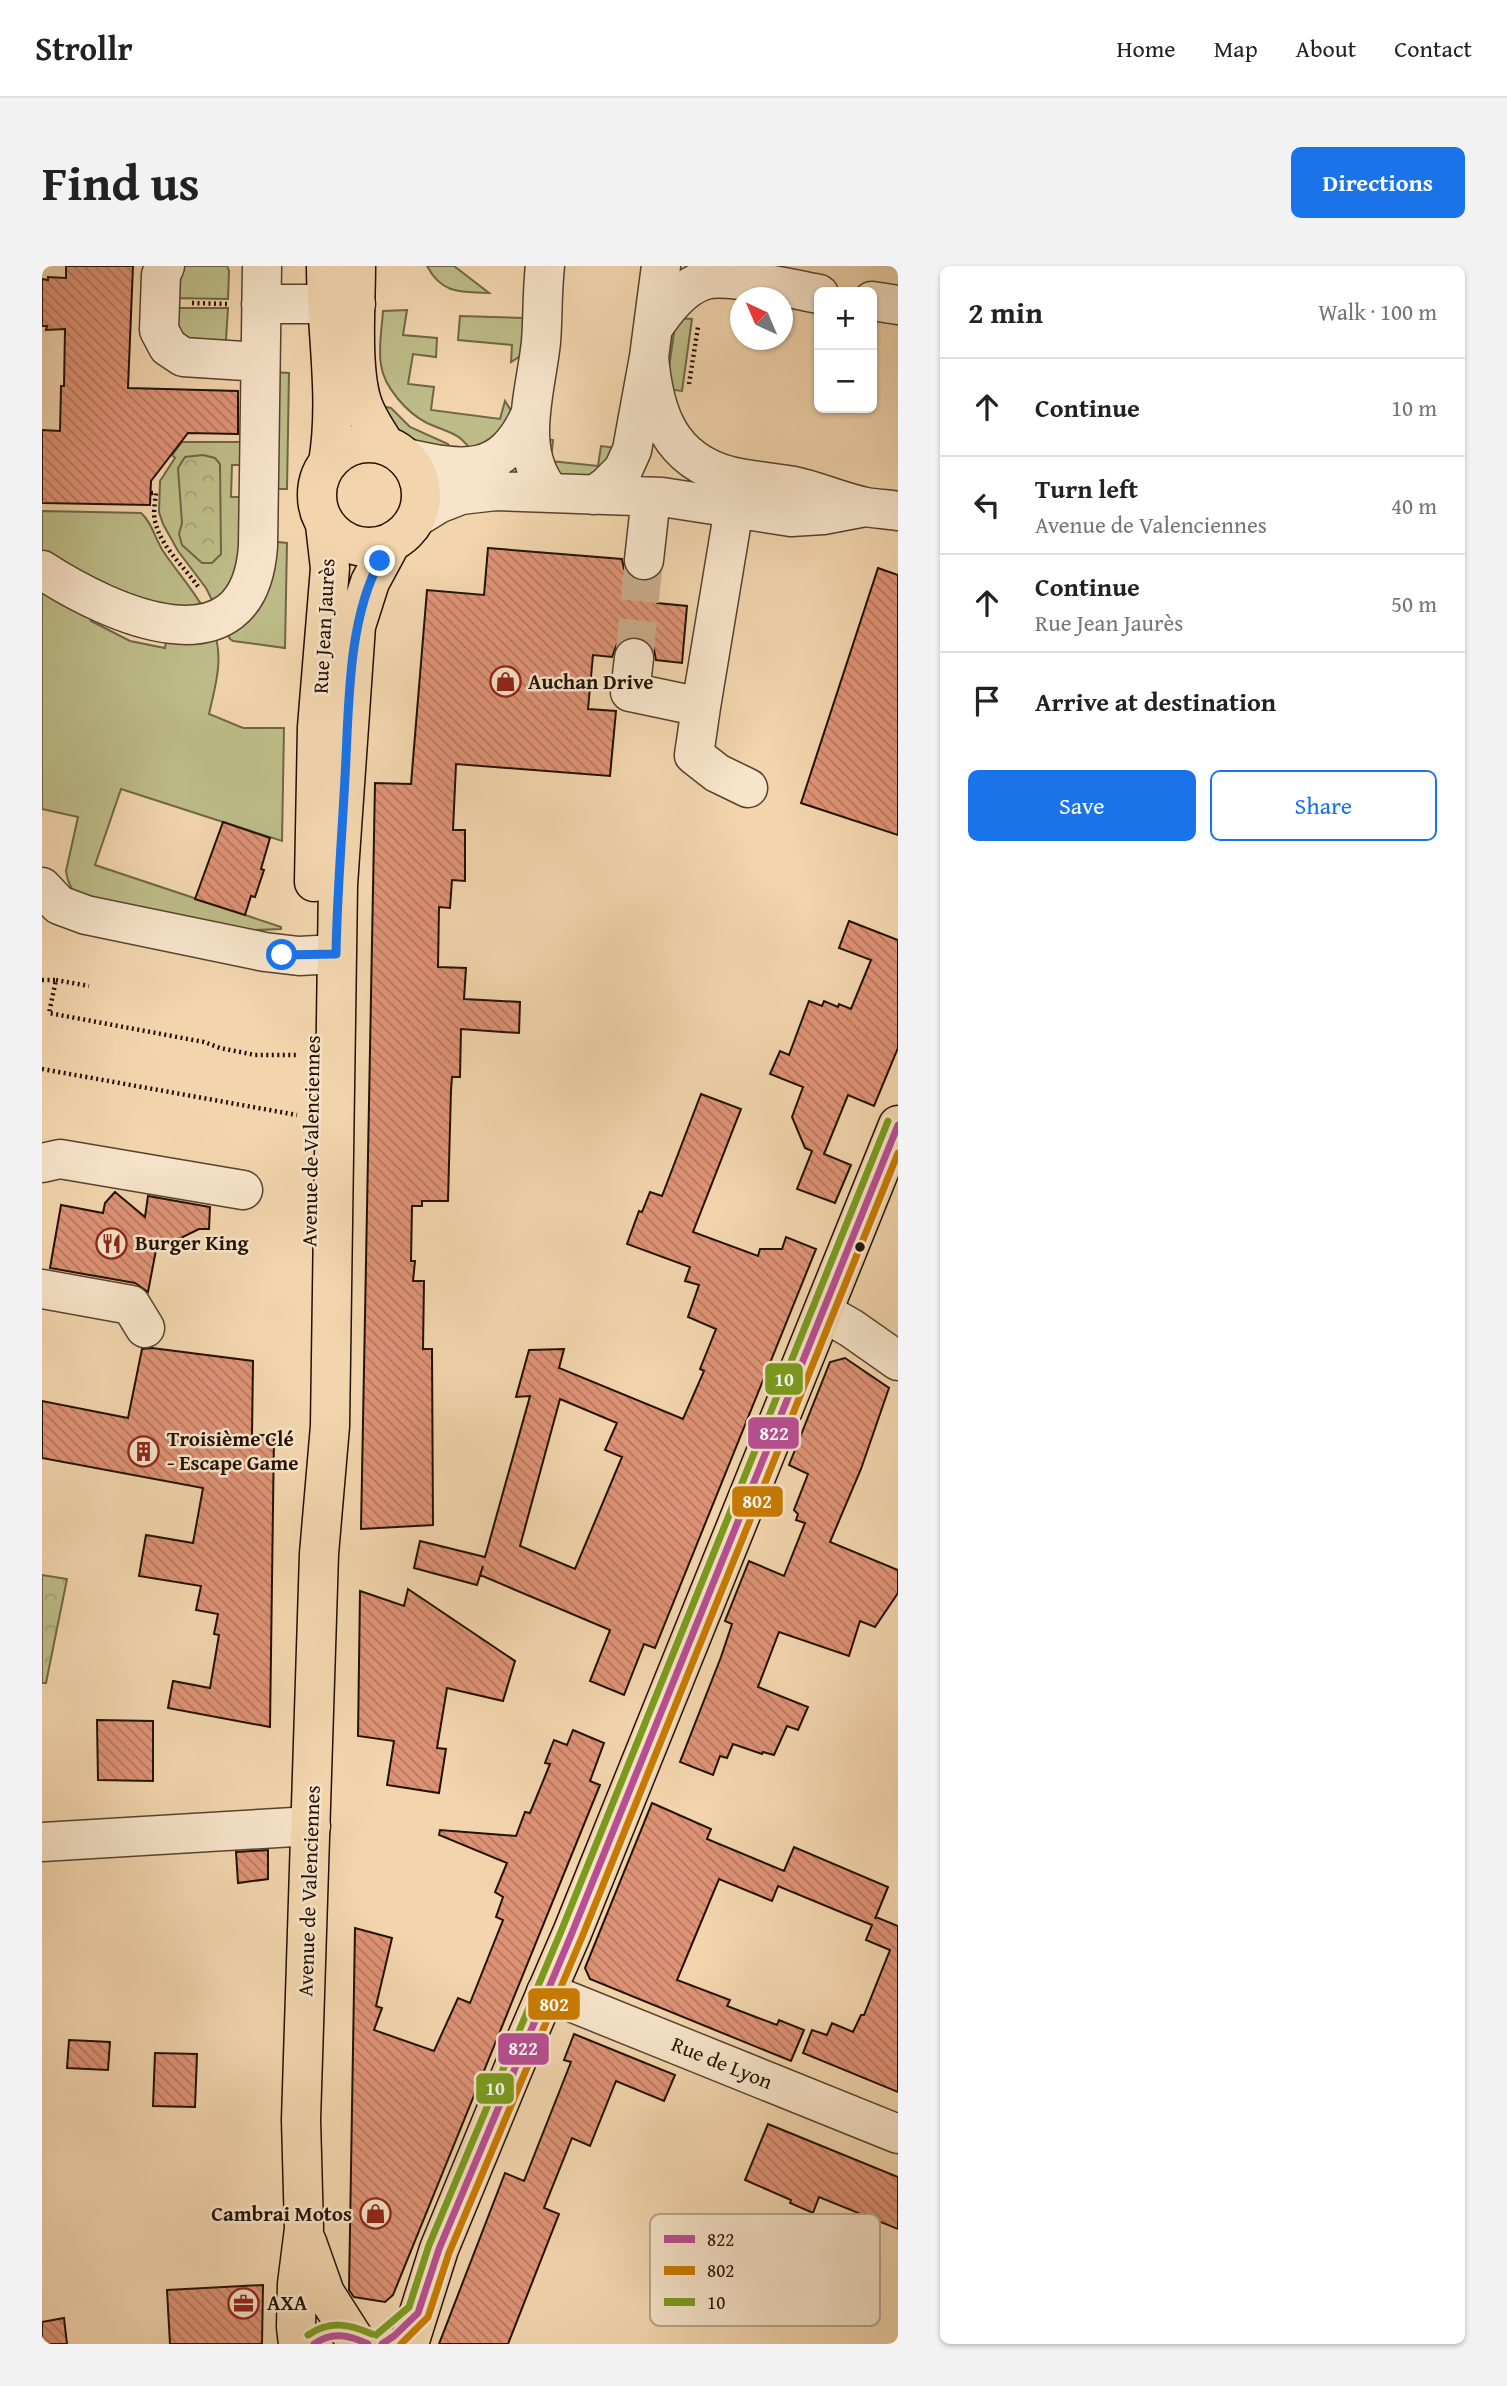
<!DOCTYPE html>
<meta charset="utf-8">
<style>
:root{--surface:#fff;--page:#f2f2f2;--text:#222;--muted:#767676;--line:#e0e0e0;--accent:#1a73e8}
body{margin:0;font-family:"Gentium Book Plus",serif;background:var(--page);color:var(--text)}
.controls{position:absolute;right:21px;top:21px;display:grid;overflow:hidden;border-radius:10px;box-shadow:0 2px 5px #0004}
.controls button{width:63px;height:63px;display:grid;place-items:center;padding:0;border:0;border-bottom:2px solid var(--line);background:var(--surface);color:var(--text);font:35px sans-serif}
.compass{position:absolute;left:688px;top:21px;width:63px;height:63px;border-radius:50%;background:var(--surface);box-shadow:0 2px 5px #0004;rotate:316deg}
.stop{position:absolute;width:21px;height:21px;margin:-16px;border:5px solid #1a73e8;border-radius:50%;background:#fff}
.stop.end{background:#1a73e8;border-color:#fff;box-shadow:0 2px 7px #0008}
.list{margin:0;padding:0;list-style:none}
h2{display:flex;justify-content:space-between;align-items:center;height:91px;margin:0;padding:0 28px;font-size:30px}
h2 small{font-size:23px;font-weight:400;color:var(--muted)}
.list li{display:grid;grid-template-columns:46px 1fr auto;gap:21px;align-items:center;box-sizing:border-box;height:98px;padding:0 28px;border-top:2px solid var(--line)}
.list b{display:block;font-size:26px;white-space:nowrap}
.list p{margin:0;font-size:23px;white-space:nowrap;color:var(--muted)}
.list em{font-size:23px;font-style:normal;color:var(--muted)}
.actions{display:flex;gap:14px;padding:21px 28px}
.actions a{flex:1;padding:16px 0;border:2px solid var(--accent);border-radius:10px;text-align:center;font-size:24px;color:var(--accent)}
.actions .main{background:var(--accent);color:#fff}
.icon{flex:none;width:38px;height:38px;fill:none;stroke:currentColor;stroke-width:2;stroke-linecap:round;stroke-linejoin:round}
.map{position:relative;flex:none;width:856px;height:2078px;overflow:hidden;border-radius:10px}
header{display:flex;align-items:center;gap:42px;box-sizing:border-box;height:98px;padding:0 35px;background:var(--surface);border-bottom:2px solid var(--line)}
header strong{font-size:33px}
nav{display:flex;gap:38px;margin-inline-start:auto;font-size:24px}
.intro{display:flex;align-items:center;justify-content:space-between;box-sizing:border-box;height:168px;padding:0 42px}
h1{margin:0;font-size:49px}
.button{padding:18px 32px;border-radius:10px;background:var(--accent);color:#fff;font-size:24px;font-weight:700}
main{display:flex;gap:42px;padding:0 42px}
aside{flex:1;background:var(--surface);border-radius:10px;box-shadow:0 2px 5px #0004}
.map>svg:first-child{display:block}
.grass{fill:#bdbc88;stroke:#706646;stroke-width:2}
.forest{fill:url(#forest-crowns);stroke:#706646;stroke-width:2}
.building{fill:url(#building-back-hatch);stroke:#231104;stroke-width:2;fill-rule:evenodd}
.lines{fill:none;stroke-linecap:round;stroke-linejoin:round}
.minor-tunnel{stroke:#c9ae8b;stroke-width:38;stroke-dasharray:38 19;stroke-linecap:butt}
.minor-casing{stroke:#57422e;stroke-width:41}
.major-casing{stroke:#231104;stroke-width:41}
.path{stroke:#231104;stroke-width:4.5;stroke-dasharray:2 3.5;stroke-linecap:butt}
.minor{stroke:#f7e4ca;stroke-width:38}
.major{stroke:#f2d5ad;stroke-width:38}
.bus-1-casing{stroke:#f7e4ca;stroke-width:12}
.bus-2-casing{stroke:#f7e4ca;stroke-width:12}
.bus-3-casing{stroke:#f7e4ca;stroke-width:12}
.bus-1{stroke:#b84e94;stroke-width:7}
.bus-2{stroke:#c97b01;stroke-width:7}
.bus-3{stroke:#7b9c1d;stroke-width:7}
.route{stroke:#1a73e8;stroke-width:9}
.bus-dot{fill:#231104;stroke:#f7e4ca;stroke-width:2.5}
.labels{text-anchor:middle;stroke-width:5;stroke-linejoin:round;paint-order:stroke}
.street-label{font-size:21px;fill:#231104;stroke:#f7e4ca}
.poi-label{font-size:21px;font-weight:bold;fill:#231104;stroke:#f7e4ca;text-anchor:start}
.key{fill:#f7e4ca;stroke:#b7a58f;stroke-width:2}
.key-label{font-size:19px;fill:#231104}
.line-badge{stroke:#f7e4ca;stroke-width:2.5}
.badge-label{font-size:19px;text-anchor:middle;font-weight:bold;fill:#fff}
</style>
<header>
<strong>Strollr</strong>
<nav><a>Home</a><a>Map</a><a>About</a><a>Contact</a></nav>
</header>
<div class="intro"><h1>Find us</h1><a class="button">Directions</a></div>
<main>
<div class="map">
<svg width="856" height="2078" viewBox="0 0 856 2078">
<defs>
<pattern id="forest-crowns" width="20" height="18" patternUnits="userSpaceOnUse" patternTransform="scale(1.75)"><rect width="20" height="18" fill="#bdbc88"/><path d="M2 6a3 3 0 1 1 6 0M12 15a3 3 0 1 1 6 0" fill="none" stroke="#a2a174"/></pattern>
<pattern id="building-back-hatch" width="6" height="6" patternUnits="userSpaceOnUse" patternTransform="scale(1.75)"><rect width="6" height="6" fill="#df9376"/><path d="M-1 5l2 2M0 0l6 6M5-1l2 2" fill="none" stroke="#b4775f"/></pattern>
</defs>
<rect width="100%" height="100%" fill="#f2d5ad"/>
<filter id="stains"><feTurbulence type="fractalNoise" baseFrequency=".00286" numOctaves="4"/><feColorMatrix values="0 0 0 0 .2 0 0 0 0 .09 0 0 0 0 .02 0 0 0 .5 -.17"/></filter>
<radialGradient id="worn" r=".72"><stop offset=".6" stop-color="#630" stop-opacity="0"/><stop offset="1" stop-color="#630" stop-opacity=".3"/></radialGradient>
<path class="grass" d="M139,0H185L187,5L186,33L128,32Z
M385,0H412L447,27C418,26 400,28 385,0Z
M127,42H186L184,74L182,76L143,77Z
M365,44L361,69L395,72L394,91L371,88L366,118L392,121L389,144L458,153L463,135L472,149L466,164L432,189C417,165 409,168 385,157C365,147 342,121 339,99C336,82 340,62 341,45Z
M418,50L482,52L480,89L469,96L470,79L416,74Z
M634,52L650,53L640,125L624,123Z
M229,106L247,107L245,223H228Z
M344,141L349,142L368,161L406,178L409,182C363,181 364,181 337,143Z
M505,173L511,174L509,195L556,200L559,180L575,182C572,215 546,216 517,217L504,204Z
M140,176H200L207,199H190L189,231H207L205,292L173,340L164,322L136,285L121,258L117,246L118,215L133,192L130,189Z
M0,245L99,247C110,256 113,273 121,285C135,306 151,323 163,345L117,346L0,290Z
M226,275L245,277L243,382L191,375L188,373L182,362Z
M0,320L54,345L49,355L88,375L123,382L125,370L172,366C182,393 173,421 167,448L201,462H242L240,575L79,523L53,599L239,661V663L191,665L34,628C28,621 25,615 24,605L36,551L0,543Z"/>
<path class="forest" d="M161,189L173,192L178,198L179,288L170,297H160L140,279L137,268L140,257L136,202L143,191Z
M0,1309L25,1313L4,1417H0Z"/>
<path class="building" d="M24,0H91L86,122L196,125V168L146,167L109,215L108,239L0,237V164L18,165L19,120H22L23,63L4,64L5,60H0V13L6,14V11L24,12Z
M446,282L580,293L582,303L590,312L600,316L610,314L617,309L615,337L645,340L640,397L614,394L612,384L606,375L594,370L584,372L575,378L570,391L551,389L546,443L574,445L568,510L414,498L411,564H423V615L410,614L408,642L397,641L396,701L424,702L422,733L478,736L477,767L419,763L418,811H410L409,824L406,935H380V940H370L369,995H373L371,1015H382L381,1083H390L391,1259L319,1263L333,517L369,518L385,324L442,329Z
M836,302L856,309V569L759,537Z
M181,556L228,572L219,603L222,604L213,631L209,630L203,649L153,633Z
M807,655L856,674V782L832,840L806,829L782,888L809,899L793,937L755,923L770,885L763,882L750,851L761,821L728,808L738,785L747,789L767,735L780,740L782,735L796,741L797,738L809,743L829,694L797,682Z
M659,828L699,843L651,966L716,990L718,983H740L744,971L774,983L613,1382L602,1378L582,1429L548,1415L568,1364L438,1309L441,1300L435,1319L372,1302L378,1275L443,1291L488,1130L474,1131L487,1084L522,1083L517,1102L641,1153L662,1105L658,1103L674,1063L646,1051L657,1019L643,1015L648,1001L585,978L597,945L600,946L608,926L620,930ZM518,1133L575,1157L563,1184L580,1191L533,1303L478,1280Z
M73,926L103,951L106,930L168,941L167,963H157L114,984L106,1026L93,1017L8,1002L19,939L61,947L63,937Z
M110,1082L211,1095L210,1169H232L228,1461L126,1442L131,1415L168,1422L177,1369L172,1368L176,1348L154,1344L159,1320L97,1310L104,1269L151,1277L161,1222L0,1192V1135L86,1152L100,1083Z
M803,1092L847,1122L819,1203L788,1276L856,1304V1327L833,1361L818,1355L807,1390L737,1366L716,1421L766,1441L756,1464L745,1460L732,1489L721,1486L720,1488L691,1478L685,1492L678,1490L671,1509L638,1496L679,1391L690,1358L683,1355L707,1295L742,1310L763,1257L754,1254L756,1248L752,1244L766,1208L747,1199L788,1096Z
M366,1323L473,1395L461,1435L405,1422L395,1482L404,1483L397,1527L345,1519L352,1475L316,1470L318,1325L362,1340Z
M55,1454L111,1455V1515L56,1514Z
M531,1464L562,1477L548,1515L558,1519L351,2029L343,2036L312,2031L307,2024L313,1662L350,1672L334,1740L340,1742L332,1764L392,1785L416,1732L428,1737L461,1654L454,1651L461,1631L453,1626L465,1597L397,1569L398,1564L474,1570L483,1546L488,1547L508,1498L503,1497L512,1474L525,1479Z
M610,1537L669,1563L665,1573L742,1605L752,1581L846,1621L833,1653L834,1651L856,1660V1826L761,1787L770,1764L785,1769L790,1757L811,1766L819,1749H822L848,1684L824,1674L830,1659L736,1620L730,1635L677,1613L635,1714L688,1734L685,1740L735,1759L737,1754L762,1764L749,1795L548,1713L543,1702Z
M226,1584V1613L196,1617L194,1586Z
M532,1768L633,1809L622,1835L574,1815L548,1880L530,1872L502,1942L517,1948L466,2078H397L463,1907L482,1915L529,1796L522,1794Z
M27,1774L68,1776L66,1804L25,1802Z
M113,1787L155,1788L153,1841L111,1840Z
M726,1858L856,1911V1963L777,1931L771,1947L748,1937L749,1934L703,1914Z
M221,2019L220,2078H128L125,2024Z
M22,2052L25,2078H0V2056Z"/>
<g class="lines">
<path class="minor-tunnel" d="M592,392L602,294"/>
<defs>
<path id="minor" d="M123,0L119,9L117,64L126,81L141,91L218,96
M503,0C500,25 501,51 499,76C494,125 472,185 509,227
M830,35L856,39
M219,38H314
M611,62C624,43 640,21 663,14C686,8 751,23 777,28
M607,91C612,147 627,194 688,210C709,215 730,216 752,220C776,225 799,236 824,241C834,243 845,243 856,245
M364,192C422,205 460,211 488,149
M552,229L565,220L581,204L590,184L607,91L619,0
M375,251L396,238L419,229L454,225L620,231L749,251L781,249L823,241
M602,294L609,231
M0,304C66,347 207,413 216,280L220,0
M592,392L588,426L659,441L697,212
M659,441L652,489L675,507L706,522
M0,621L17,639L44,649L223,686L257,690L294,688
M0,897L18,893L201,924
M0,1023L89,1039L103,1062
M781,1046L809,1062L856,1095
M0,1576L269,1560
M504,1726L856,1868"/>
<path id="major" d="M284,0C284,65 297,132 286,197
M314,0C314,38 309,101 320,136C325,152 335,166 344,180
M275 229a52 52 0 1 1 104 0a52 52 0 1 1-104 0Z
M272,616L275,461L288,302L283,259
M265,1976L283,2027L311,2071
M256,2078L254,2061L255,2018L262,1963L259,1854L277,1288L288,1160L296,619L314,360L328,316L349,277
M367,2078L397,1983L472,1801L530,1667L856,859"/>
</defs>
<use href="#minor" class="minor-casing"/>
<use href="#major" class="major-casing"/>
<path class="path" d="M150,37L187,38
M647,118L656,61
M109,227H114C113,236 111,247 113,255C119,282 143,301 157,322
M0,714H14L7,747L162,776L178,782L213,789H255
M14,714L47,720
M0,803L255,849"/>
<use href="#minor" class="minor"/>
<use href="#major" class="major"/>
<defs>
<path id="bus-1" d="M272,2078C290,2065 307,2069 326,2078
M340,2078L352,2070L376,2047L397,1983L530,1667L856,859"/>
<path id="bus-2" d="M359,2078L386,2051L407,1987L540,1671L856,887"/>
<path id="bus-3" d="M266,2069C288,2054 307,2058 330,2068
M334,2069L367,2041L387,1979L520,1663L846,855"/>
</defs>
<use href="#bus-1" class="bus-1-casing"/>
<use href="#bus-2" class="bus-2-casing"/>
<use href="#bus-3" class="bus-3-casing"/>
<use href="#bus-1" class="bus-1"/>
<use href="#bus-2" class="bus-2"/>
<use href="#bus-3" class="bus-3"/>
</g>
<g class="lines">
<path class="route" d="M240,689L294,688C295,629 300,570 303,511C307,443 305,355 338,295"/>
</g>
<defs>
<symbol id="shop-ring" viewBox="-11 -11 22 22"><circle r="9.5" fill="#f7e4ca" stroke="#8f2418" stroke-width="1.5"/><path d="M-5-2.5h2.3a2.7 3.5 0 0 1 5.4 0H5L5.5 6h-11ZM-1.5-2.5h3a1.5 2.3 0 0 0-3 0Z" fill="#8f2418"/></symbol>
<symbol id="restaurant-ring" viewBox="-11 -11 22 22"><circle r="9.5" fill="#f7e4ca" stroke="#8f2418" stroke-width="1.5"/><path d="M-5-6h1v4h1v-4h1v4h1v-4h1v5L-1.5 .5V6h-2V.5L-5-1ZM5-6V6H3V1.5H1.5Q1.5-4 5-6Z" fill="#8f2418"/></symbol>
<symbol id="building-ring" viewBox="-11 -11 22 22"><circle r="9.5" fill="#f7e4ca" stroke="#8f2418" stroke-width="1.5"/><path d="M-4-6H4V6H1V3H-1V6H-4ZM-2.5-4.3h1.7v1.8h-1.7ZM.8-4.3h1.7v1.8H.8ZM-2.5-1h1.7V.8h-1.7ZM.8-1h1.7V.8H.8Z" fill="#8f2418"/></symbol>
<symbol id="office-ring" viewBox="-11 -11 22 22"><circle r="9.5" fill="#f7e4ca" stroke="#8f2418" stroke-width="1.5"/><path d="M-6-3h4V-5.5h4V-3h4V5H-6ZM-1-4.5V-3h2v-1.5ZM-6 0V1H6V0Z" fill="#8f2418"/></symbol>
</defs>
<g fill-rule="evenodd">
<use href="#shop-ring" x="446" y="398" width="35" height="35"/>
<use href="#restaurant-ring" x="52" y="960" width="35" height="35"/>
<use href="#building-ring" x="84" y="1168" width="35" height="35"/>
<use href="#shop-ring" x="316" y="1930" width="35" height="35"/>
<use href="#office-ring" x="184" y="2020" width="35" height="35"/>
</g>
<circle class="bus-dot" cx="818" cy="981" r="6"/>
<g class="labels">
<g class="street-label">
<text transform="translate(282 360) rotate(-87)" y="7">Rue Jean Jaurès</text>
<text transform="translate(269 875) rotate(-89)" y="7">Avenue de Valenciennes</text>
<text transform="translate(267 1625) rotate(-88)" y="7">Avenue de Valenciennes</text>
<text transform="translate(680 1797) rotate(22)" y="7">Rue de Lyon</text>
</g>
<g class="poi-label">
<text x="486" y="423">Auchan Drive</text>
<text x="93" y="984">Burger King</text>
<text x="125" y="1180">Troisième Clé<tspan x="125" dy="24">- Escape Game</tspan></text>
<text x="310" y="1955" text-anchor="end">Cambrai Motos</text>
<text x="225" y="2044">AXA</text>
</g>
</g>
<rect x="608" y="1948" width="230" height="112" rx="10" class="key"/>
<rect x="622" y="1969" width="31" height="8" fill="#b84e94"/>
<rect x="622" y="2000" width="31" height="9" fill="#c97b01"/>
<rect x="622" y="2032" width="31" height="8" fill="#7b9c1d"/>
<g class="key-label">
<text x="665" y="1980">822</text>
<text x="665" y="2011">802</text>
<text x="665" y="2043">10</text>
</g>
<g class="line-badge">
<rect x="722" y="1096" width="40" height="34" rx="7" fill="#7b9c1d"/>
<rect x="705" y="1150" width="53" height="34" rx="7" fill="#b84e94"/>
<rect x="689" y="1219" width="53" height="33" rx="7" fill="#c97b01"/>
<rect x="485" y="1721" width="54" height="34" rx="7" fill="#c97b01"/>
<rect x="455" y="1766" width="53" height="34" rx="7" fill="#b84e94"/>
<rect x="433" y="1806" width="40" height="33" rx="7" fill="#7b9c1d"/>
</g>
<g class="badge-label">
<text x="742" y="1120">10</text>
<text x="732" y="1174">822</text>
<text x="715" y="1242">802</text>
<text x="512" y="1745">802</text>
<text x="481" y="1789">822</text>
<text x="453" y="1829">10</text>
</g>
<rect width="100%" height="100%" filter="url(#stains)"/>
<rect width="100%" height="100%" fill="url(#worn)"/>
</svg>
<div class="controls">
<button>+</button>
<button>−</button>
</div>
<svg class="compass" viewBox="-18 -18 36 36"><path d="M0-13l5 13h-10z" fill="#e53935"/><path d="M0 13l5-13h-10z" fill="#767676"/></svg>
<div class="stop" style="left:240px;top:689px"></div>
<div class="stop end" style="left:338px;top:295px"></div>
</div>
<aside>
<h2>2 min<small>Walk · 100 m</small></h2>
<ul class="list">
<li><svg class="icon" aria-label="ahead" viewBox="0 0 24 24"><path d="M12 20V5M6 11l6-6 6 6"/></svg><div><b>Continue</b></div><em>10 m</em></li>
<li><svg class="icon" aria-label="left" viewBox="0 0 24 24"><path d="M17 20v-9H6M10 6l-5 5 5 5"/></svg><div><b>Turn left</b><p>Avenue de Valenciennes</p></div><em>40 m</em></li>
<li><svg class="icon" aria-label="ahead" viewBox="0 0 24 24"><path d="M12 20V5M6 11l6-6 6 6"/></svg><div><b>Continue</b><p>Rue Jean Jaurès</p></div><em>50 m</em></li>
<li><svg class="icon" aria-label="arrive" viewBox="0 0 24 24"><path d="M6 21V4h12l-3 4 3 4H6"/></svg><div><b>Arrive at destination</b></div></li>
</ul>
<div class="actions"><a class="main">Save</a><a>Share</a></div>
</aside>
</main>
